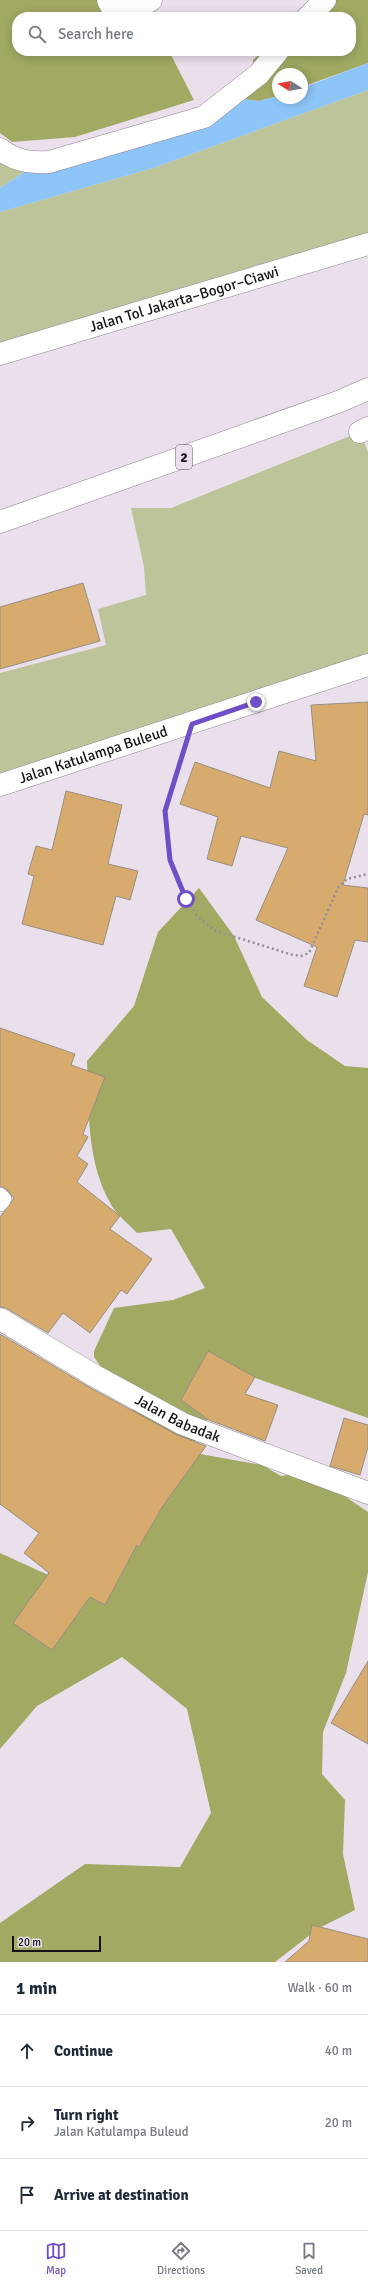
<!DOCTYPE html>
<meta charset="utf-8">
<style>
:root{--surface:#fff;--page:#f6f6f7;--text:#1f2937;--muted:#747a83;--line:#e0e1e3;--accent:#6f4fc8}
body{margin:0;font-family:Signika,sans-serif;background:var(--page);color:var(--text)}
.compass{position:absolute;left:272px;top:68px;width:36px;height:36px;border-radius:50%;background:var(--surface);box-shadow:0 2px 10px #0003;rotate:281deg}
.scale{position:absolute;left:12px;bottom:10px;width:89px;box-sizing:border-box;padding-left:4px;border:2px solid #151115;border-top:0;font-size:11px;line-height:14px;white-space:nowrap;color:#151115;-webkit-text-stroke:3px #eae0ec;paint-order:stroke}
.stop{position:absolute;width:12px;height:12px;margin:-9px;border:3px solid #6f4fc8;border-radius:50%;background:#fff}
.stop.end{background:#6f4fc8;border-color:#fff;box-shadow:0 1px 4px #0008}
.list{margin:0;padding:0;list-style:none}
h2{display:flex;justify-content:space-between;align-items:center;height:52px;margin:0;padding:0 16px;font-size:17px}
h2 small{font-size:13px;font-weight:400;color:var(--muted)}
.list li{display:grid;grid-template-columns:26px 1fr auto;gap:12px;align-items:center;box-sizing:border-box;height:72px;padding:0 16px;border-top:1px solid var(--line)}
.list b{display:block;font-size:15px;white-space:nowrap}
.list p{margin:0;font-size:13px;white-space:nowrap;color:var(--muted)}
.list em{font-size:13px;font-style:normal;color:var(--muted)}
.icon{flex:none;width:22px;height:22px;fill:none;stroke:currentColor;stroke-width:2;stroke-linecap:round;stroke-linejoin:round}
.map{position:relative;flex:none;width:368px;height:1962px;overflow:hidden}
.search{position:absolute;background:var(--surface);box-shadow:0 2px 10px #0003;left:12px;right:12px;top:12px;height:44px;display:flex;align-items:center;gap:10px;box-sizing:border-box;padding:0 14px;border-radius:16px;color:var(--muted);font-size:15px}
.sheet{height:268px;background:var(--surface)}
nav{display:flex;justify-content:space-around;align-items:center;box-sizing:border-box;height:56px;border-top:1px solid var(--line);background:var(--surface);font-size:11px;color:var(--muted)}
nav a{display:grid;justify-items:center;gap:2px}
nav .on{color:var(--accent)}
.map>svg:first-child{display:block}
.green{fill:#bec49a}
.forest{fill:#a1a963}
.water{fill:#8dc5f8}
.building{fill:#d7aa6e;stroke:#978f84}
.lines{fill:none;stroke-linecap:round;stroke-linejoin:round}
.lane-casing{stroke:#8d848f;stroke-width:16}
.street-casing{stroke:#8d848f;stroke-width:23}
.highway-casing{stroke:#8d848f;stroke-width:23}
.path{stroke:#968f98;stroke-width:2.5;stroke-dasharray:2 3;stroke-linecap:butt}
.lane{stroke:#fff;stroke-width:15}
.street{stroke:#fff;stroke-width:22}
.highway{stroke:#fff;stroke-width:22}
.route{stroke:#6f4fc8;stroke-width:5}
.labels{text-anchor:middle;stroke-width:3;stroke-linejoin:round;paint-order:stroke}
.shield{fill:#eae0ec;stroke:#554f56;stroke-width:1}
.shield-label{font-size:14px;font-weight:bold;fill:#151115}
.street-label{font-size:15px;fill:#151115;stroke:#eae0ec}
</style>
<div class="map">
<svg width="368" height="1962" viewBox="0 0 368 1962">
<rect width="100%" height="100%" fill="#eae0ec"/>
<path class="green" d="M368,90V244L0,354V212L153,168Z
M0,151L35,165L0,188Z
M360,432L368,452V665L0,786V673L106,645L98,609L146,595L144,567L131,508H171Z"/>
<path class="forest" d="M0,0H144L153,17H17V51H169L194,100L75,137L12,142L0,133Z
M312,0H368V63L302,87V74H278V96L259,101L235,98L253,86V60L262,51H351V17H295Z
M199,888L234,936L262,997L307,1040L345,1066L368,1068V1418L236,1371L189,1452L262,1465L281,1476L309,1472L368,1512V1572L346,1673L323,1732L322,1774L345,1800L343,1854L355,1910L319,1928L275,1962H0V1923L85,1864L180,1867L211,1813L187,1709L122,1657L37,1706L0,1749V1553L57,1579L140,1421L94,1357V1351L114,1308L173,1300L205,1288L171,1229L137,1233C129,1224 118,1216 112,1206C86,1163 89,1109 87,1061L134,1006L158,932Z"/>
<path class="water" d="M368,63V90L153,168L0,212V188L35,165L235,98L259,101L278,96V98H302V88Z"/>
<path class="building" d="M83,583L100,641L0,669V607Z
M368,702V815L364,814L343,885L368,888V942L355,940L337,997L304,986L317,947L256,920L288,848L241,836L232,866L207,859L218,817L180,804L195,762L270,788L279,751L316,761L311,705Z
M66,791L122,805L108,864L138,871L130,900L116,896L103,945L22,924L34,876L28,874L36,846L52,850Z
M0,1028L75,1054L71,1065L105,1077L83,1134L88,1137L77,1156L88,1164L77,1182L120,1216L110,1229L152,1259L127,1294L121,1290L90,1333L63,1313L48,1333L6,1308L0,1307V1217L14,1198L6,1189L0,1186Z
M0,1334L89,1387L177,1435L206,1446L163,1506L139,1547L137,1545L105,1605L90,1597L52,1650L13,1623L49,1573L24,1553L39,1533L0,1504Z
M208,1351L255,1377L245,1394L278,1405L265,1441L209,1420L181,1400Z
M344,1418L368,1425V1447L360,1475L330,1466Z
M368,1661V1744L331,1723Z
M312,1925L368,1939V1962H285L309,1941Z"/>
<g class="lines">
<defs>
<path id="lane" d="M0,1195L4,1199L0,1204"/>
<g id="street">
<path d="M108,0L111,6C130,13 135,10 151,0"/>
<path d="M308,17L325,0"/>
<path d="M0,149C15,161 30,163 49,162L204,117L259,74L278,51"/>
<path id="s1" d="M0,785L368,665"/>
<path id="s2" d="M0,1319L95,1376L183,1424L368,1493"/>
</g>
<g id="highway">
<path id="s3" d="M0,354L368,244"/>
<path d="M360,432L368,428"/>
<path d="M0,522L338,402L368,389"/>
</g>
</defs>
<use href="#lane" class="lane-casing"/>
<use href="#street" class="street-casing"/>
<use href="#highway" class="highway-casing"/>
<path class="path" d="M183,753L165,811L170,860L186,899L198,917L216,931L293,955L301,956L309,953L339,886L347,879L368,874"/>
<use href="#lane" class="lane"/>
<use href="#street" class="street"/>
<use href="#highway" class="highway"/>
</g>
<g class="lines">
<path class="route" d="M186,899L170,860L165,811L192,724L256,702"/>
</g>
<g class="labels">
<rect class="shield" x="176" y="445" width="16" height="24" rx="3"/>
<g class="shield-label">
<text x="184" y="462">2</text>
</g>
<g class="street-label">
<text dy="5" stroke="none"><textPath href="#s3" startOffset="192">Jalan Tol Jakarta–Bogor–Ciawi</textPath></text>
<text dy="5" stroke="none"><textPath href="#s1" startOffset="98">Jalan Katulampa Buleud</textPath></text>
<text dy="5" stroke="none"><textPath href="#s2" startOffset="204">Jalan Babadak</textPath></text>
</g>
</g>
</svg>
<svg class="compass" viewBox="-18 -18 36 36"><path d="M0-13l5 13h-10z" fill="#e53935"/><path d="M0 13l5-13h-10z" fill="#747a83"/></svg>
<div class="scale">20 m</div>
<div class="stop" style="left:186px;top:899px"></div>
<div class="stop end" style="left:256px;top:702px"></div>
<div class="search"><svg class="icon" aria-label="search" viewBox="0 0 24 24"><circle cx="10" cy="10" r="6"/><path d="M15 15l6 6"/></svg>Search here</div>
</div>
<section class="sheet">
<h2>1 min<small>Walk · 60 m</small></h2>
<ul class="list">
<li><svg class="icon" aria-label="ahead" viewBox="0 0 24 24"><path d="M12 20V5M6 11l6-6 6 6"/></svg><div><b>Continue</b></div><em>40 m</em></li>
<li><svg class="icon" aria-label="right" viewBox="0 0 24 24"><path d="M7 20v-9h11M14 6l5 5-5 5"/></svg><div><b>Turn right</b><p>Jalan Katulampa Buleud</p></div><em>20 m</em></li>
<li><svg class="icon" aria-label="arrive" viewBox="0 0 24 24"><path d="M6 21V4h12l-3 4 3 4H6"/></svg><div><b>Arrive at destination</b></div></li>
</ul>
</section>
<nav>
<a class="on"><svg class="icon" aria-label="map" viewBox="0 0 24 24"><path d="M3 6l6-2 6 2 6-2v14l-6 2-6-2-6 2zM9 4v14M15 6v14"/></svg>Map</a>
<a><svg class="icon" aria-label="directions" viewBox="0 0 24 24"><path d="M12 3l9 9-9 9-9-9zM9 14v-3h6M13 9l2 2-2 2"/></svg>Directions</a>
<a><svg class="icon" aria-label="saved" viewBox="0 0 24 24"><path d="M7 4h10v16l-5-4-5 4z"/></svg>Saved</a>
</nav>
